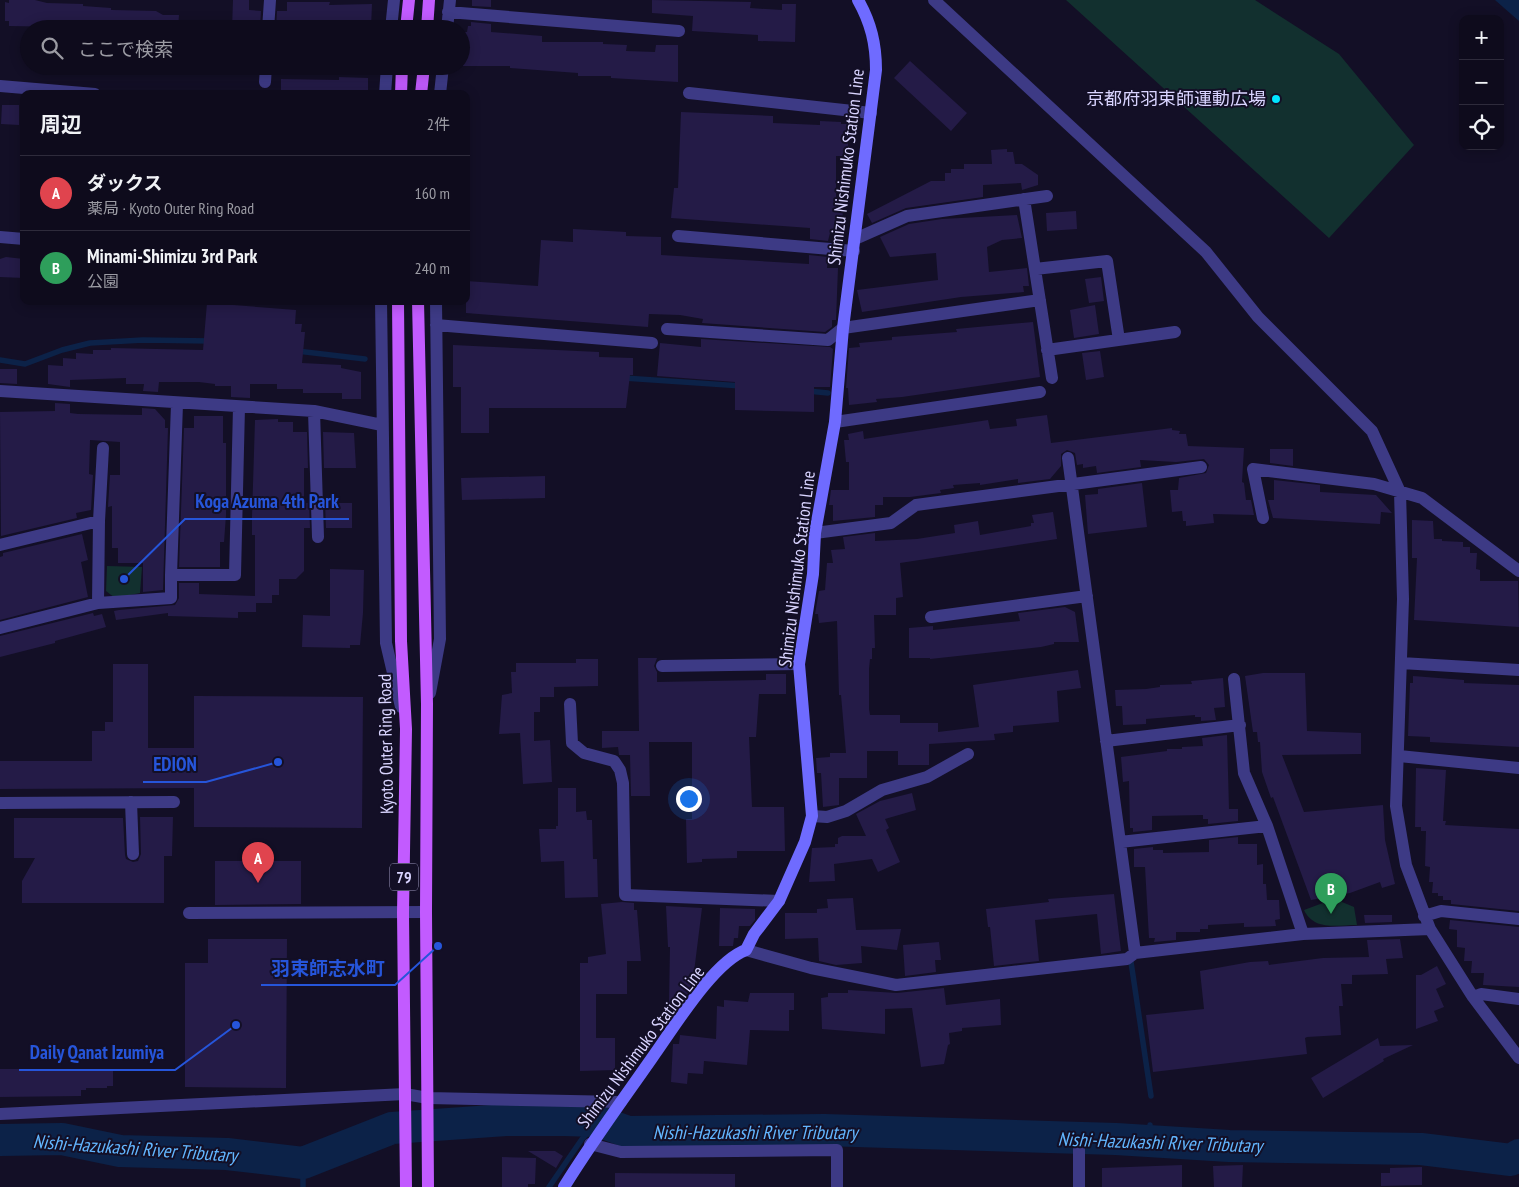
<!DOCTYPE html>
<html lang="ja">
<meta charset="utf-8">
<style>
:root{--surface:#0e0b1c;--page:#1c1929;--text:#f1f3f6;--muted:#9b9ba3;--line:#2e2b3b;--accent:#00e5ff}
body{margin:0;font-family:"PT Sans Narrow","Noto Sans JP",sans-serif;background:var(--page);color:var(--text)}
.controls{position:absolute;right:15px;top:15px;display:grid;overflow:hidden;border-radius:10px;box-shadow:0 2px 12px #0003}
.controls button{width:45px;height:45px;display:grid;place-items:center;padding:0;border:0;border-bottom:1px solid var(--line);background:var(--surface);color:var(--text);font:25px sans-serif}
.you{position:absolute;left:688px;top:798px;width:18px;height:18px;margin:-12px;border:4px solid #fff;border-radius:50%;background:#1a73e8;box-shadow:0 0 0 8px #1a73e833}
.badge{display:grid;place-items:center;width:32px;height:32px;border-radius:50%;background:var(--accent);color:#fff;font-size:16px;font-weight:700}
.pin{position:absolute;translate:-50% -41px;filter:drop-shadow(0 1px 2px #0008)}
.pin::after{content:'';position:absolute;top:26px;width:18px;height:15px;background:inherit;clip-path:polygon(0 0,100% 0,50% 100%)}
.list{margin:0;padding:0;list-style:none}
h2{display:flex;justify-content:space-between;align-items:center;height:65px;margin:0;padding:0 20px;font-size:21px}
h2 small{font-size:16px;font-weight:400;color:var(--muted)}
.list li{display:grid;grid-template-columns:32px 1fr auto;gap:15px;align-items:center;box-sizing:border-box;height:75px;padding:0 20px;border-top:1px solid var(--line)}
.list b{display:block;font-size:19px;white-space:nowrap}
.list p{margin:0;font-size:16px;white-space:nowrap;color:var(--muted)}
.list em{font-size:16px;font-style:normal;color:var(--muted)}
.icon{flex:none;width:28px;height:28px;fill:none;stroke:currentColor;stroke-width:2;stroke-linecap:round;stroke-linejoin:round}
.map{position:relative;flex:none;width:1519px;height:1187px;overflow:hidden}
.search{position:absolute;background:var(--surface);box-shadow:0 2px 12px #0003;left:20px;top:20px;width:450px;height:55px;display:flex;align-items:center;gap:12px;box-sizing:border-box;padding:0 18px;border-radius:28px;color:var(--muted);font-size:19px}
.panel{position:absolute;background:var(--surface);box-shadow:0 2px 12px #0003;left:20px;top:90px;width:450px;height:215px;border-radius:10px}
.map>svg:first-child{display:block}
.green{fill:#12302f}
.water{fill:#0c2248}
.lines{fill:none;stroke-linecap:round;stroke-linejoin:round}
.stream{stroke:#0c2248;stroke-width:5.5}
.river{stroke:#0c2248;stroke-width:32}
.building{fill:#241b47}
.minor{stroke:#3d3a85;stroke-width:12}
.secondary{stroke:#6f6bff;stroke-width:12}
.primary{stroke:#c25bff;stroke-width:12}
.poi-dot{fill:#00e5ff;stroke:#130f26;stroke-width:2}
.labels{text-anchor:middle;stroke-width:4;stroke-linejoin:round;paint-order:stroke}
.shield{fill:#130f26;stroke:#9e99be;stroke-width:1}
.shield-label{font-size:16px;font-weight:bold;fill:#d9d4ff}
.poi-label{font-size:18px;fill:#d9d4ff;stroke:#130f26;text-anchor:end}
.street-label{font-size:18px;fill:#d9d4ff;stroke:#130f26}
.water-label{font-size:19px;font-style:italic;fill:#62b6ff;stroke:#130f26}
.leader{fill:none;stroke:#2655da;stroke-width:2}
.callout-dot{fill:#2655da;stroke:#130f26;stroke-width:2}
.callout-label{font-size:19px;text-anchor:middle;font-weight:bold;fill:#2655da;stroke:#130f26;stroke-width:4;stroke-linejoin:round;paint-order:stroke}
</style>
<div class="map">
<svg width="1519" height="1187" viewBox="0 0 1519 1187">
<rect width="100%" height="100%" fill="#130f26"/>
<path class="green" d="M1066,0H1255L1339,54L1414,145L1329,238Z
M107,566L142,567L140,593L115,598L106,591Z
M1339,897L1342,902L1354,907L1357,925C1337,925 1314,931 1304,910Z"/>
<path class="water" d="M1495,0H1519V21Z"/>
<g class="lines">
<path class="stream" d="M297,351L365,359
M0,360L25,364L62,350L90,343L143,340L211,341
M624,378L742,386
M808,391L828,393
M1131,962L1151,1096
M1148,1141L1150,1125
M303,1187V1163
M549,1187L582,1139L598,1121"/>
<path class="river" d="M0,1140L62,1139L120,1151L227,1154L303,1163L392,1128L506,1120H564L598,1121L628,1132L824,1130L1116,1139L1229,1146L1421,1149L1511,1160L1519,1155"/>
</g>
<path class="building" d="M9,0H35L47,3L83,4V6L111,8V10L156,11L163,15H179L178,29L9,26V21H5V2L9,3Z
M233,0H249V10L261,11L260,28L232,29Z
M472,0H491V7L472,6Z
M652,0L751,2L750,8L782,10V4H796L795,42L758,41V35L692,31L693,16L652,13Z
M287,2H330L329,5L372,4L371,28L276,29L277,11H287Z
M471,22L491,24V32L542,36V42H603V44L627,45L626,51L655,52L656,45H678V82L611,78V76H578V73L510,68V66H461L464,32H467L468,26H471Z
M910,61L967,113L951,131L894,78Z
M339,77L368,78V94H281V79L339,80Z
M2,105H19V125L1,124Z
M681,112L773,116V123L820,125V121L841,122V124H848V156H836V203H839V208H843L842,227H839V234L830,233L828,241L810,239V228L671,218L674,188H678Z
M1007,149V152H1013L1015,164H1022L1038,175V185L1022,190L1021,183L983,185V197L906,208L872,223L867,214L931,181H945V173H951V169H964V164H992L991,150Z
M1076,211L1077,229L1047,231L1046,213Z
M1017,215L1022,238L1002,240L987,247L989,272L1027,268L1029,286H1023L1024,292L961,297L862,312L857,290L938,280L936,253L890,257L880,237L909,224L942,219Z
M573,229L626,232V236L661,237V255L809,264V255L828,257L827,268H838L836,320H832V327L825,332L702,323L703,319L680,315L649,314L648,327L466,313V281L538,286L541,240L573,242Z
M6,257L24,259V278L0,277V259Z
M1101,277L1104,301L1089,303L1085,279Z
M207,303L296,310L295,324H302L301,332H305L302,363L341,365V368L361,372V399H342V393H303V389H277V384H250V398L231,397V386H215V384L199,382H159L158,392L143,391L144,384H126V378L70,380V387L48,384V365L63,366V358L76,359V353L93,354V350H111V348L203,350Z
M1095,305L1099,334L1074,338L1070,310Z
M1033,322L1040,377L902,397L876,399L877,402L849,405L848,388H846L849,348L860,347L859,343L892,340V337L957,332L956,329Z
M701,339L830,347L833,349L830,387H814V412L735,410V382L657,376L660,343L701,347Z
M453,345L599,352V357L633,358V375H630L626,408H489V433H461V387H453Z
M1100,351L1104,377L1086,380L1082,353Z
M0,369H17V384L0,383Z
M55,403L70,404V413L78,414L142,415V408L155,409L165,420V428H168L163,590L143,592V563H118V548H112V506L108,507L110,475H120V442L90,440L89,474L93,475L91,510L76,513L77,518L1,536L0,412L55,411Z
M1047,415L1051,443L1172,428V430L1180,431L1179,434H1186L1188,446L1244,448L1242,482L1244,483L1246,500H1251L1254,515L1213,514L1214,523L1186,526V521H1183L1182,511L1172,512L1170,490H1178L1179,478L1206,473L1209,465L1204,459L1176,462L1140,460L1141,467L1097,473L1096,466L1083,468V464L1077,465L1075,453L1067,450L1061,454V466L1050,479L1018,483V479L980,485V483L953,485L954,488L940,490L941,493L910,497H883V505H875V517L833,521V505H829L831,490H849V462H846L844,440H849L848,434L863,431L864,439L988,420L990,429L1017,426L1016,419Z
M194,416H223V443H226V515L224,542H220V567H179L184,428H194Z
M278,419V422H293V432H307L308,468H304V503H309L310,528H304V571L296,579H279V595H272V603H256V612H238V618L168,616V613L116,620L114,611L119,610L175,605L179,598V583H199V594L255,596V535H252V517L255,420Z
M323,432L354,433L356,468H324Z
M1270,449H1293V466L1270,463Z
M545,476V498L462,500L461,478Z
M1274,480L1320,485V492L1376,495L1392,513L1381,512L1380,524L1273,518L1268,500H1274Z
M1142,483L1147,527L1088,534L1085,495L1098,494V489Z
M325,503H352V528H326Z
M1053,512L1057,539L900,563L903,597L896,598V615H874L875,648H872V659H870L869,669V709L870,715H900V723H938V732L979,727L973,685L1078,670L1081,688L1057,691L1059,722L1013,726V732L994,734L995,740L929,744V765H898V751H867V778H839V805L823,807L821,773H817L816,758L830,757V753H846L841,695H839L837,621L819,623L818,614H815L819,591L825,590L827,563H833L831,550L845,549L843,537L875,533V541L917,539L955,533L954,525L978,521L980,535L1031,526V523H1034L1032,515Z
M1412,520L1433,521L1434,539H1442V541L1463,542V547H1470V553H1477L1476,569L1480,570V581H1518L1519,627L1414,620L1417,558H1412Z
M82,534L88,560L81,562L88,597L0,620V557L3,556V553Z
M330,569L364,570L363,613L360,645H350V648L302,647L303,615L330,616Z
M1065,607L1075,612L1079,642H1054V644L1041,647L930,659V658H909V628L933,626V630L1020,621L1018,613Z
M93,613L94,616L102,614L106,627L55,641V643L0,657V636Z
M638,658H657L654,666L657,672V682L766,680V674H786V694H759L756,737H749L752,807H784L785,851H737V858L702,859V862L687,863L686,819H692V742H649L650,796H631L630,755H619L618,747L602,748V731H639Z
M576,659H598V686L554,687V697H540V712H534V741L550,740L552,782L523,784L520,733L499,734L502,695L512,693L511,672H516V663H576Z
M113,664H148V748H194V696L363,697L362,828L194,827V788L0,789V761H92V731H105V722H113Z
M1263,673H1305L1307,731L1361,733V754L1282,755L1304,812L1383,805L1385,840L1395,884L1382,888L1380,882L1350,893L1311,900L1273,797L1271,798L1262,772L1260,742H1258L1257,732H1253L1245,676Z
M1413,676L1464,680V683L1519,685V747L1430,742V737L1408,736L1410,683H1413Z
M1223,678L1225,707L1214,708L1216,720L1201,721V717H1195V715L1146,719V724L1123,725L1122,706H1116L1115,690L1146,689L1160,687V685L1192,684L1191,681Z
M1227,735L1229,809H1238V821L1208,824V819H1203V815L1152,816V830L1133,832V828H1130L1129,781L1123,782L1121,757L1167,751V749H1182V747L1203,746L1202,738Z
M1416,768L1446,770L1443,821H1446L1445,825L1519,829V911L1451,904V900H1443V896H1438V893H1432L1433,882H1429L1430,867L1425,866L1426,831H1421V827H1415Z
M558,788H576V812L586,811L587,820H592L593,859H597L598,897L565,898L564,861L541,862L539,829H556V826H558Z
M912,793L916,810L885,819L889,828L886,830L900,862L878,872L872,859L834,864L835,881L809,882L812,848L835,847V844H838V838L842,836H866L856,814L880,801Z
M140,817H173L172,856H164V903H22V881L35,858H14V818H123L125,855L126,859L133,862L138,861L141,854Z
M1238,837V844H1257V865L1263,864V884H1266L1267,900H1279L1280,919L1275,920L1276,926L1244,927V923L1208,925V929H1200V932H1176V940L1154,942L1155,938H1149L1145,867H1134V849L1153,847V850H1163V853L1209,852V840Z
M215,861H301V904L215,905Z
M1114,894L1121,951L1101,954L1097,914L1035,920L1039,961L994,966L990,927H988L986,909L1049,902L1048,899Z
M853,898L856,930L901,929L897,950L861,946L862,963L836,965L819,961L818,938L785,939V913H817V909L828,908L827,899Z
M622,902L634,903V910H637L641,961H627V994H596V1038H615V1070L580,1071V963H588V957L606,954L601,904Z
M666,906L702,908L692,988L680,1004L669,1003L670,947H668Z
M720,908L755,909V920L750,926H739L738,938H734L733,946H719Z
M1364,915H1392V922L1365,923Z
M1450,920L1519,927V987L1483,985L1484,973H1471L1472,961H1464L1465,948L1457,947V930L1449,929Z
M208,939H287L286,1088L185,1087V963H208Z
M1400,939L1403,958L1386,959L1388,974L1352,975V984H1341L1343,1006H1339L1341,1035L1307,1037L1305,1038L1307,1054L1153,1072L1146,1015L1204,1009L1200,971L1250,962L1268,961L1269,965L1323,958L1369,957L1367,940Z
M939,942L941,960H935L936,972L905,976L903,945Z
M1437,966L1446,984L1436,989L1444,1007L1434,1011L1438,1021L1416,1029V975H1421Z
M944,988L946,1005L1000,999L1001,1025L962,1028V1031L949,1033L950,1044L948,1045L944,1064L921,1067L912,1008L885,1009V1034L822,1029L821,998L828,997V993H848V990L897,993Z
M750,993H794V1010H789V1031L750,1030L747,1065L704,1061L703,1074L688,1073L687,1084L671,1082L673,1044H679L680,1035L716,1039L717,1006L724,1007V1000L748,1002Z
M1378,1038L1380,1046L1413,1045L1383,1059L1384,1061L1323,1098L1311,1078Z
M0,1069H113V1086H107V1088H86V1090H81V1096L0,1097Z
M528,1151H555L563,1156L556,1168Z
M502,1157L536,1158L535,1184H528V1187H502Z
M1182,1165V1187H1102V1168Z
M1243,1165L1242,1187H1214L1213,1166Z
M1422,1167V1185L1381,1186V1173H1390V1168Z
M615,1173L735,1174V1187H615Z"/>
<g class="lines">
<path class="minor" d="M934,0L1206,252L1258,317L1372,431L1400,492L1403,599L1396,806L1406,865L1430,929L1473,997L1519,1058
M448,12L679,31
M268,29L270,0
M391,29L394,0
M447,29L450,0
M367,66L387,67
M265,82L266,66
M0,86L95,94
M689,93L871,113
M385,94L387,66
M440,94L443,66
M1024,199L1052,378
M678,236L854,251
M0,237L24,239
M855,239L907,216L1047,196
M1035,269L1107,261L1119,340
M381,301L386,643L401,707
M436,325L652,343
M667,329L828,340L843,328L1040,300
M1047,350L1175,332
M0,391L314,411L382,425
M177,404L171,575H235L239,407
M314,411L318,537
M835,422L1040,392
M1068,458L1135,953
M1263,518L1253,469L1374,484L1422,498L1519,571
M815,533L891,523L916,505L1201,467
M0,545L99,521
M98,603L99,521L103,448
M931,617L1087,596
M0,628L98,603L171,598V575
M1401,663L1519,670
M662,666L799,664
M1234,679L1244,773L1267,826L1303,934
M430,693L440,639L436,301
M570,704L572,743L584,753L614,761L620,770L623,783L625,895L779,901
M1106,741L1240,725
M1399,756L1519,768
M131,802L133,854
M0,803L174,802
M812,816L827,817L846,811L882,790L927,777L968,754
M1120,842L1267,826
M189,913L426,912
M1424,916L1441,911L1519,919
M746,950L811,968L896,985L1127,959L1135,953L1303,934L1430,929
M1473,997L1481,994L1519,999
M0,1114L405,1094L428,1098L621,1102
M590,1144L621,1152L837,1150V1187
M1079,1187V1149"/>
<path class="secondary" d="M564,1187C591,1143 622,1101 652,1058C673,1029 713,962 746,950L754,934L779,901L805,842L812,816L799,664L813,574L815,533L835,422L843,328L876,70C876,44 871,23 858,0"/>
<path class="primary" d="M406,29L409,0
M427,29L429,0
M401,94L402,66
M421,94L424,66
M398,301L401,641L406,729L403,913L406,1187
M418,301L427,704L426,912L428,1187"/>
</g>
<circle class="poi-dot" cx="1276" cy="99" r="5"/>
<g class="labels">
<rect class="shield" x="390" y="863.5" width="28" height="27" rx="4"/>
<g class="shield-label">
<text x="404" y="883">79</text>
</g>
<g class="poi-label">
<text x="1266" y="105">京都府羽束師運動広場</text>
</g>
<g class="street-label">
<text transform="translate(846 167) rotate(-83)" y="6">Shimizu Nishimuko Station Line</text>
<text transform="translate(797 569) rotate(-83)" y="6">Shimizu Nishimuko Station Line</text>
<text transform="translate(386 744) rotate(-91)" y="6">Kyoto Outer Ring Road</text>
<text transform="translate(641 1047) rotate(-53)" y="6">Shimizu Nishimuko Station Line</text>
</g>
<g class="water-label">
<text x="755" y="1139">Nishi-Hazukashi River Tributary</text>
<text transform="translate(1160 1142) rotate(2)" y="7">Nishi-Hazukashi River Tributary</text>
<text transform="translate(135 1148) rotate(4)" y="7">Nishi-Hazukashi River Tributary</text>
</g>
</g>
<path class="leader" d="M124 579L185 519H349M278 762L206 782H143M438 946L395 985H261M236 1025L175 1070H19"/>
<g class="callout-dot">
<circle cx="124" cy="579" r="5"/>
<circle cx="278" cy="762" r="5"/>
<circle cx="438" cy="946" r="5"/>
<circle cx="236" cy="1025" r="5"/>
</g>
<g class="callout-label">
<text x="267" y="508">Koga Azuma 4th Park</text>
<text x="175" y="771">EDION</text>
<text x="328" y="975">羽束師志水町</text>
<text x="97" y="1059">Daily Qanat Izumiya</text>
</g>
</svg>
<div class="controls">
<button>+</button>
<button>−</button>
<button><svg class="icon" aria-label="locate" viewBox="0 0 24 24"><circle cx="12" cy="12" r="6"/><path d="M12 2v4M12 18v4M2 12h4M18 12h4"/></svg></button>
</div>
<div class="you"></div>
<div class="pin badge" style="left:258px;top:883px;background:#e0444e">A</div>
<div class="pin badge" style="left:1331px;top:914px;background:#2e9e5b">B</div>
<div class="search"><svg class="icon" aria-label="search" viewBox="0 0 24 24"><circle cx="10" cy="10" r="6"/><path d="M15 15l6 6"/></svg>ここで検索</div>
<section class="panel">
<h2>周辺<small>2件</small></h2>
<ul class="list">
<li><span class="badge" style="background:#e0444e">A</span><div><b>ダックス</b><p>薬局 · Kyoto Outer Ring Road</p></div><em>160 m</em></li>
<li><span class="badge" style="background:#2e9e5b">B</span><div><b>Minami-Shimizu 3rd Park</b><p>公園</p></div><em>240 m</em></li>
</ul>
</section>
</div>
